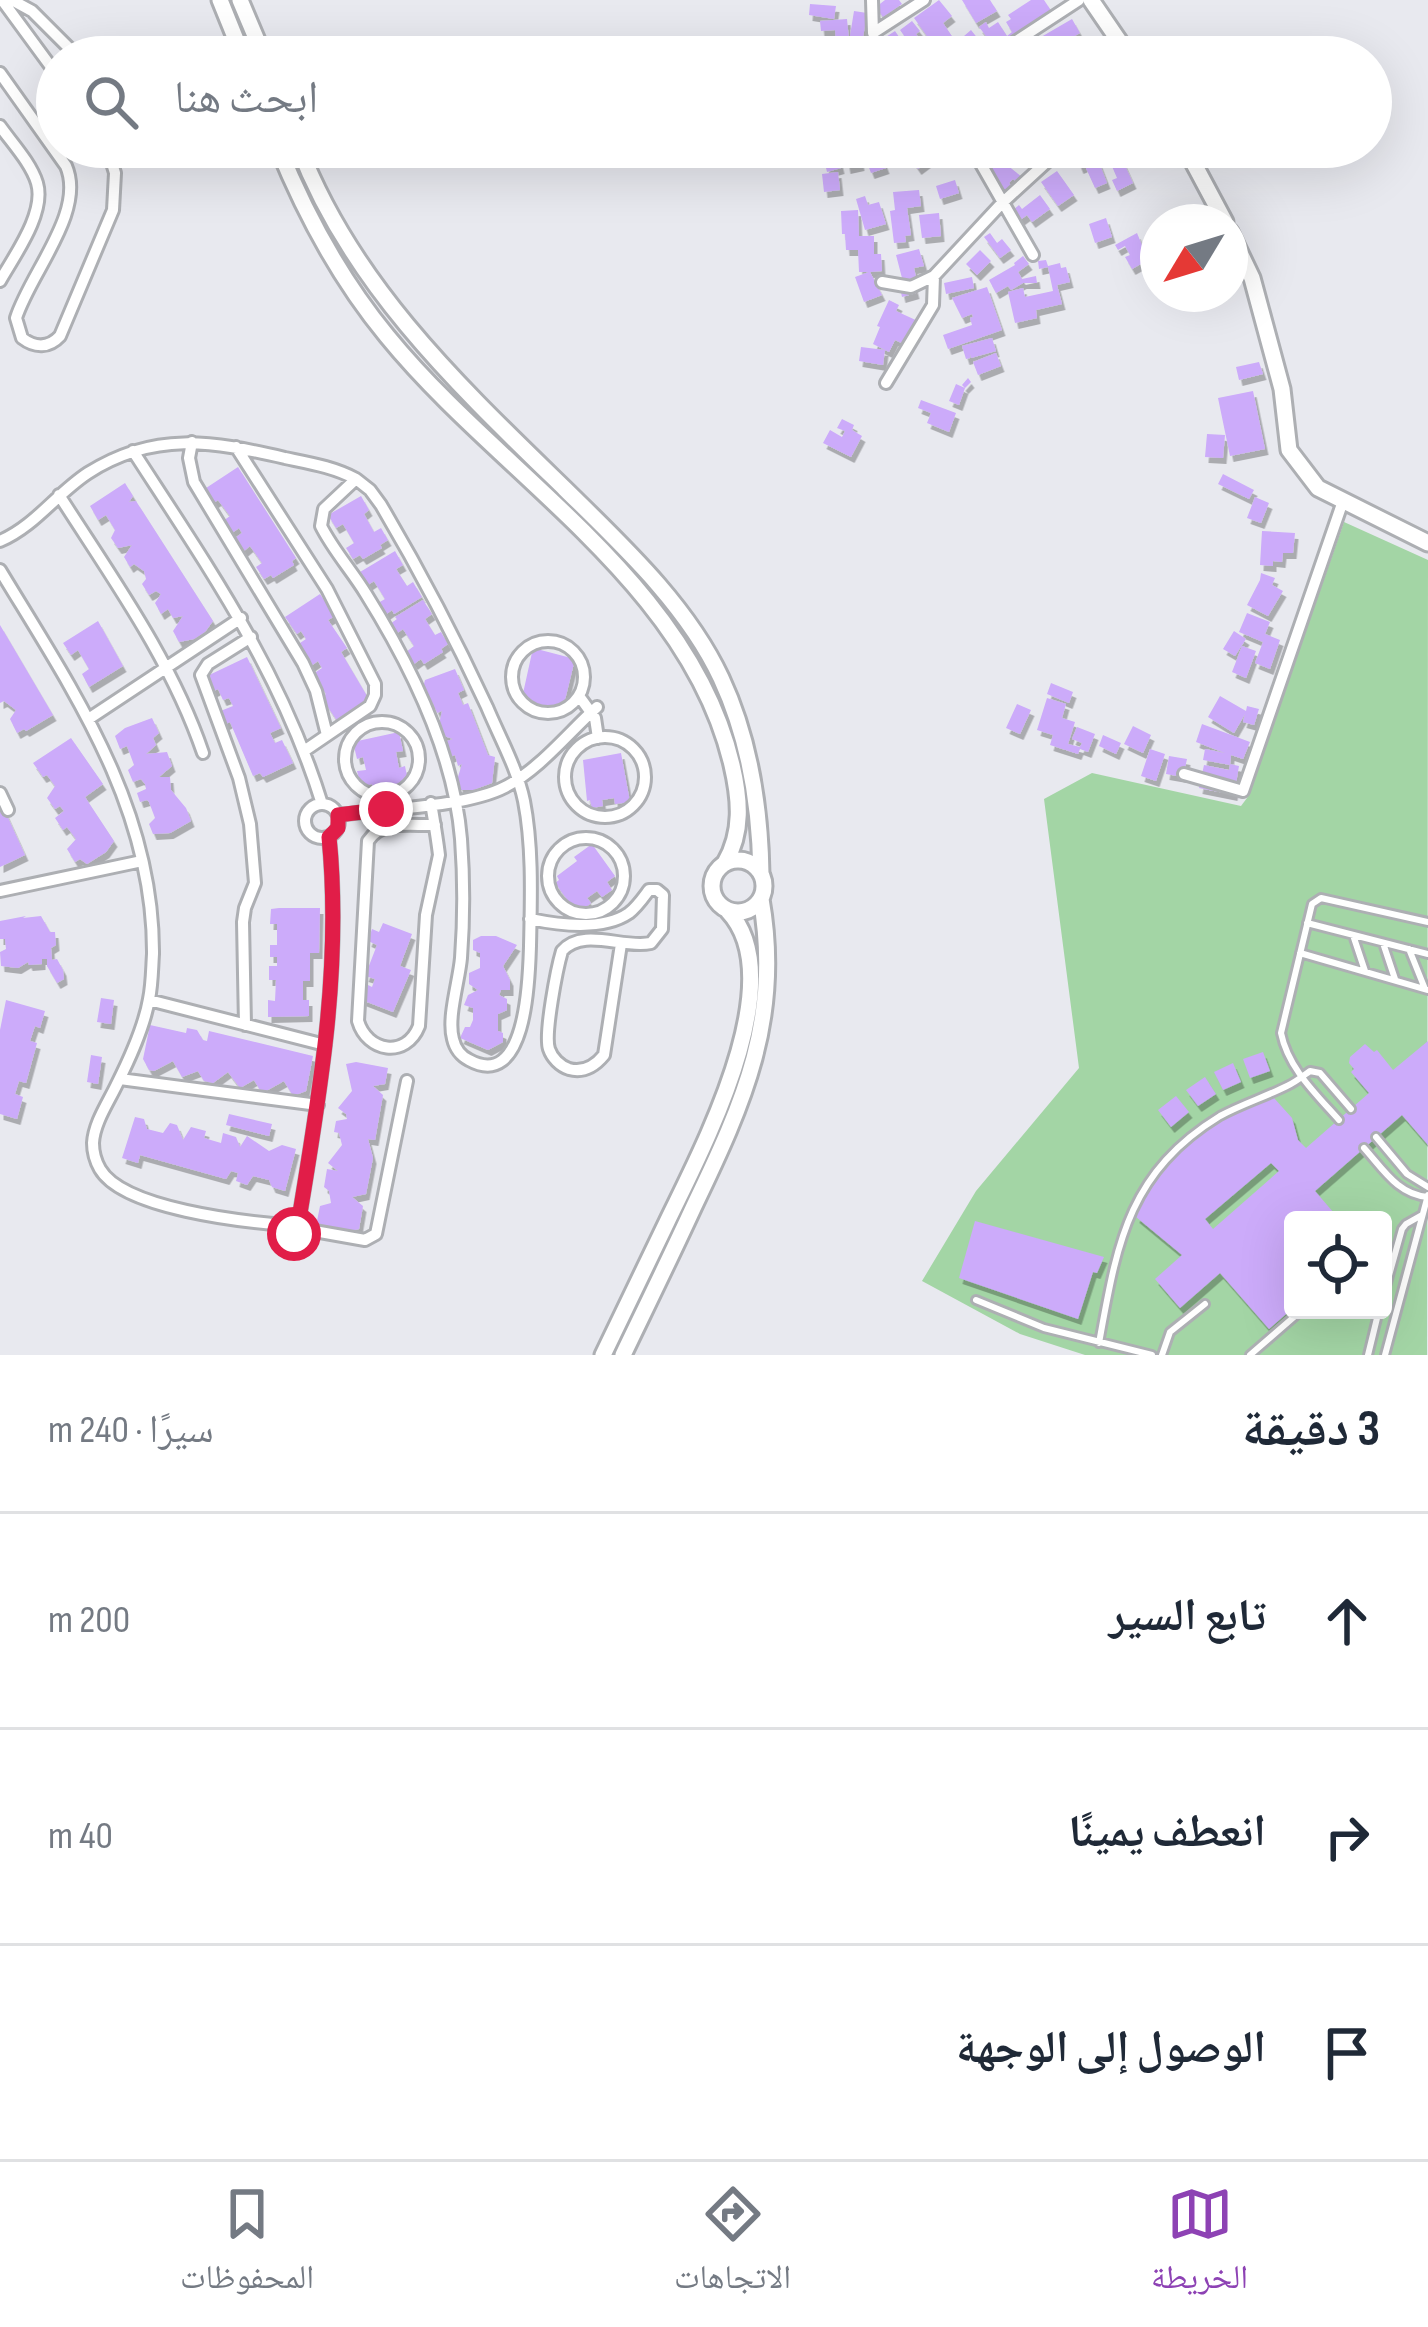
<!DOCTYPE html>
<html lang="ar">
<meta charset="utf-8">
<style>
:root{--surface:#fff;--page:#f6f6f7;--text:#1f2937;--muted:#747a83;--line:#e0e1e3;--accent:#8d42b4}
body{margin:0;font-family:"Sofia Sans Condensed","Noto Naskh Arabic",sans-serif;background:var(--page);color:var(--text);direction:rtl}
.controls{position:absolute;right:36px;bottom:36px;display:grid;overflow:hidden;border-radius:12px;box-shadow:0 12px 48px #0002}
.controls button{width:108px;height:108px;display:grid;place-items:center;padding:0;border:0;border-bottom:3px solid var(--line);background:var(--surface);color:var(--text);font:60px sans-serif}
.compass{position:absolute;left:1140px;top:204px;width:108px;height:108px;border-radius:50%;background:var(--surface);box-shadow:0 12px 48px #0002;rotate:232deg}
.stop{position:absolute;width:36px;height:36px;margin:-27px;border:9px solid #e11d48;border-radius:50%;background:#fff}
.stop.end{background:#e11d48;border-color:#fff;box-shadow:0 3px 12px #0008}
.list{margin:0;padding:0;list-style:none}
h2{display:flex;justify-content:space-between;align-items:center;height:156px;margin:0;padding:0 48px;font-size:51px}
h2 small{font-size:39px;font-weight:400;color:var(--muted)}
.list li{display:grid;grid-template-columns:78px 1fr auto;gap:36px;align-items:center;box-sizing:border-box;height:216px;padding:0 48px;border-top:3px solid var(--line)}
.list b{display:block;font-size:45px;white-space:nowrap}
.list em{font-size:39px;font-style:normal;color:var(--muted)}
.icon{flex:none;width:66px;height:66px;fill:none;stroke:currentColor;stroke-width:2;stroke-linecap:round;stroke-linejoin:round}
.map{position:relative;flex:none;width:1428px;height:1355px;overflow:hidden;direction:ltr}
.search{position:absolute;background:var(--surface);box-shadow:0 12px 48px #0002;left:36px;right:36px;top:36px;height:132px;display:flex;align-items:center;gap:30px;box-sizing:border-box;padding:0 42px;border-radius:66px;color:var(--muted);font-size:45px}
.sheet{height:804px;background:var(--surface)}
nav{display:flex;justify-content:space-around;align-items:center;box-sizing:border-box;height:168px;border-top:3px solid var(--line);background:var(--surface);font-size:33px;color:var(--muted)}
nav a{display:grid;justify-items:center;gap:6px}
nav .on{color:var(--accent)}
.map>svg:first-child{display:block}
.garden{fill:#a3d5a5;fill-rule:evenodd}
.building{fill:#ccabfa;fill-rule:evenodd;filter:url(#shadow)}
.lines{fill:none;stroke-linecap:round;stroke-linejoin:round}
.lane-casing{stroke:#adafb3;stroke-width:12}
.street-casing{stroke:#adafb3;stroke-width:16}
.secondary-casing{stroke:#adafb3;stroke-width:21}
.lane{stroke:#fff;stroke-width:6}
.street{stroke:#fff;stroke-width:10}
.secondary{stroke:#fff;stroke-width:15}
.route{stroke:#e11d48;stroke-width:15}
</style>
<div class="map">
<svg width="1428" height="1355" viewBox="0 0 1428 1355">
<defs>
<filter id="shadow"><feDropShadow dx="3.5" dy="6" stdDeviation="0" flood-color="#0004"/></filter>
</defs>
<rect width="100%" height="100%" fill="#e8e9ef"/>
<path class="garden" d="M1344,522L1428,560L1427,1355H1085L1020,1334L922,1281L976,1191L1079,1068L1044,799L1092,773L1241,806L1247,798ZM1293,1220H1383V1310H1293Z"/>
<path class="building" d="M885,0H899L902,4L883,17L876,7Z
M939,0L952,16L943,23L956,42L945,50L942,46L937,50L914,18Z
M962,0H990L997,11L976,23Z
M1031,0H1044L1052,12L984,57H976L970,47L972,45L964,36L971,30L979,40L986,36L979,27L986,22L989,28L998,22L1007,36L1012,32L1006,22L1011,19L1008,15Z
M810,4L836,6L834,19L809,15Z
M854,11L867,13L861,50L848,48Z
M847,19L849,40L836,41L835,30L821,31L820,21Z
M1072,19L1080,33L1060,44L1063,50L1051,57L1047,54L1036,57L1029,44Z
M912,21L920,31L916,34L928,51L919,57L900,30Z
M895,31L913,57H862L874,49L872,46Z
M821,147H836L841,168L827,172Z
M858,147L861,165L847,168L844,149Z
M921,147H927L934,157L918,169L909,156Z
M959,147H984L988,152L979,158L976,155L966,160Z
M1093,147L1107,183L1095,188L1085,166L1080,168L1072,148Z
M880,152L886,168L871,173L865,157Z
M997,157L1022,177L1017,183L1013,179L1009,183L1014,188L1001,202L978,170L988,159L992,162Z
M1122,159L1133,183L1117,191L1112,180L1117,178L1111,164Z
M1057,171L1074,195L1058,206L1041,182Z
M838,172L840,190L824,192L822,174Z
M955,180L959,193L940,199L936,186Z
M919,190L921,206L907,208L911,235L905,236L906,242L894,243L890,211L895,210L893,192Z
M1040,195L1050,209L1032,222L1027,215L1019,221L1012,211L1019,205L1022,209Z
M865,196L868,205L879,202L886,224L865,230L856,199Z
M858,210L859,236H874V254H881L882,271L870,272L882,295L864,302L855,277L869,272H859L858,250H846L845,234H842L841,211Z
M939,213L941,236L922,238L919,215Z
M1106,218L1112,237L1095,243L1089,224Z
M990,233L997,243L1002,239L1011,250L1000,258L984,237Z
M1137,233L1148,260L1132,269L1125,257L1130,255L1125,246L1118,250L1115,245Z
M919,249L924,266L914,268L916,277L912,278L916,293L902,297L898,279L902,278L896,255Z
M980,250L991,261L977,275L966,264Z
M1023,256L1029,264L1018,272L1022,279L1036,276L1037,283H1023L1011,290L1008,286L996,293L989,280L1015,265L1014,263Z
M1046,260L1048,266L1060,263L1061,268L1066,267L1070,282L1057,285L1062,304L1036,310L1037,318L1015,323L1008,292L1023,288L1025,297L1053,291L1048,267L1039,269L1038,261Z
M972,277L974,288L946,294L944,283Z
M987,287L1002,330L948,349L943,335L972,325L970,318L973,317L972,314L962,318L952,298Z
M889,300L899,305L896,311L920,322L913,338L908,335L904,344L895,340L889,352L873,344L880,327L877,326Z
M992,338L996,351L971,358L970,354V358L966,359L962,346Z
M861,347L885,350L883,365L859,361Z
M996,353L1001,366L978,375L973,362Z
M1259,362L1263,374L1239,380L1236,367Z
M968,378L971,382L965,388L959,405L949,401L956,384L965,388L962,385Z
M1253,391L1265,449L1230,456L1218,398Z
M921,400L956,413L949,432L927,423L931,413L918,408Z
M842,419L854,425L852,430L862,436L851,457L823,443L830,430L842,437L845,431L837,428Z
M1207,434L1225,435L1223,458L1205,457Z
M238,467L296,558L292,561L294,565L273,578L271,575L264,579L256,567L262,563L250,546L244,551L235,538L242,533L239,528L232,533L223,521L230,516L218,500L212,504L203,490Z
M1223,474L1254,490L1249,499L1218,484Z
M125,483L133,496L129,502L136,501L213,621L205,632L194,639L179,642L173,631L183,616L173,618L168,609L161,614L155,603L161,594L156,591L149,595L142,584L146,579L144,571L134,564L130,567L124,557L132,545L118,548L111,538L115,530L106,515L98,520L90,506Z
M361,496L369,510L364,514L374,532L381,528L388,540L380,545L382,548L363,559L360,555L353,559L346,548L354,543L343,524L336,528L328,515Z
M1255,497L1269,503L1261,523L1247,518Z
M1262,531L1295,533L1293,553H1283L1282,562L1273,561V566L1260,565Z
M395,551L403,565L396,569L407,586L413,582L422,597L394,614L392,610L385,615L378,603L385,599L374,581L368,585L360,572Z
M1261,573L1275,578L1272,585L1283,591L1268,616L1247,605L1260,580Z
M320,594L335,616L328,620L347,648L341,652L370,701L338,722L321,697L326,694L313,674L322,668L318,661L311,666L297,645L306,639L301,631L297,634L285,617Z
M423,600L432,614L425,619L435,635L441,632L448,644L441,649L443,652L424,664L421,659L414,664L406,652L414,646L403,629L396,634L390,624L397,619L395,617Z
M1247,613L1270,622L1265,634L1280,640L1270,669L1255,663L1263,642L1239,632Z
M98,621L123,666L89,687L82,674L89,669L78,650L71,655L63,643Z
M0,625L53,715L26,731L24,729L17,733L10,719L16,710L4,701L0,703Z
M1234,631L1246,639L1235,656L1223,649Z
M1242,646L1256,651L1246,678L1232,672Z
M533,648L575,659L563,708L557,706L556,710L542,707L530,704V700L522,698Z
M247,657L281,728L270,733L275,743L282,740L293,763L263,777L260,773L253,776L230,722L224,725L218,712L233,706L229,698L223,700L218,689L212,692L205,677Z
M455,669L464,690L458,693L463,705L468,703L488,755L495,757L492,783L473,790H461L457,780L462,764L458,766L455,755L447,758L441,743L453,739L444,736L439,738L433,722L440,720L442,711L437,713L433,703L425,706L421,695L425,680Z
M1051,683L1073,692L1069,703L1047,694Z
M1220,696L1246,711L1247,706L1259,709L1254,725L1243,722L1245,714L1234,733L1208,717Z
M1047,698L1066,704L1062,718L1075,722L1068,744L1080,747L1082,743L1072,739L1077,727L1095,734L1088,752L1080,749L1078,754L1050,745L1053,735L1037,730Z
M1017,704L1031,710L1020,734L1006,728Z
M152,718L159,733L153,738L156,745L146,754L167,752L172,766L159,777H170L171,790L186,808L191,821L170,833L153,834L149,824L155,818L149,802L147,800L140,802L137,793L146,789L145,784L141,779L133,782L128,770L134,765L127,746L120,749L115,736L125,728Z
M1202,724L1250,742L1243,759L1231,755L1230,765L1203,760L1205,749L1225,753L1196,742Z
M1133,726L1151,735L1143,753L1124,744Z
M399,732L403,751L396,752L399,768L405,766L408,781L373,789L372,784L361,787L357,771L366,770L363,757L357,759L353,742Z
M1103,735L1121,743L1116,754L1099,746Z
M71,738L103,784L85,797L114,841L106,852L87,864L80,859L75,862L67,849L76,839L67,827L63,830L55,818L64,811L60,806L55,809L47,798L55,786L47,775L43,777L33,763Z
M1150,749L1165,754L1156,781L1141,776Z
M621,753L630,802L615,804L614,798L602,800L603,806L592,808L590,800L587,801L583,760Z
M1169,756L1187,759L1183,777L1166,774Z
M1230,764L1239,766L1234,795L1199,788L1204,765L1229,770Z
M4,809L25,855L0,867V811Z
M592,844L615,876L607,882L612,890L602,897L597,891L587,898L591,903L580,912L574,904L572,906L555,883L559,880L557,876L577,861L574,857Z
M279,908H320L319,953H310V981H303V1000H309V1016L268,1017V1000L275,1001L276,980H269V966H277V957H270V945H277V924H270L271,909Z
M26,916L23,918L41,916L50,932H55L56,945L51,948L52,960L57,959L63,970L64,979L57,983L47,966V959H42V964L29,965L28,962L18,968L1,966L0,952L6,949L5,939H0V921Z
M383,923L412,934L400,966L411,970L393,1012L362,1000L368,985L372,987L375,979L365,976L377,945L368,941L372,929L379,932Z
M481,936H496L517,945L503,966L510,980V990H501L499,995L507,999V1010L498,1014V1031L503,1033V1042L488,1050L460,1038L465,1027H470L473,1020V1008L464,1005L468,995L478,990L469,984V973L480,968V953L473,950V940Z
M101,998L114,1000L111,1024L97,1022Z
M6,1000L45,1011L40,1028L35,1026L30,1041L37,1043L26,1083L19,1081L15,1094L23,1097L17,1119L0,1114V1030Z
M150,1025L186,1033L187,1028L197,1030L203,1040L207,1041L209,1031L313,1056L306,1091L293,1096L284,1081L266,1091L260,1090L254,1080L240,1088L228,1072L213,1083L204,1081L198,1071L182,1077L173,1061L154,1071L149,1070L143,1059Z
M1428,1041V1145L1402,1115L1315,1191L1340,1220H1293V1308L1269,1329L1220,1273L1180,1308L1155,1279L1182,1255L1136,1217L1144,1197L1173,1157L1206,1129L1254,1104L1274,1098L1292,1118L1298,1140L1306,1148L1369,1093L1351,1072L1354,1069L1349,1063L1350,1057L1365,1044L1374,1052L1377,1050L1393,1070ZM1271,1163L1279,1171L1213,1229L1205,1219Z
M1263,1052L1270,1071L1250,1078L1243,1059Z
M91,1055L102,1057L98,1084L87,1082Z
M356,1062L388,1068L385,1084L373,1086L383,1095L375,1140L368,1139L373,1158L366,1194L352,1197L363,1206L359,1229L345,1232L316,1226L320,1206L331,1203L329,1191L324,1187L327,1169L338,1171L328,1163L342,1145L339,1133L334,1132L336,1121L347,1119L346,1114L338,1108L352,1091L346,1064Z
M1233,1063L1241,1082L1223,1090L1214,1072Z
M1205,1077L1216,1094L1198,1106L1186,1090Z
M1176,1096L1189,1112L1171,1127L1158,1110Z
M229,1114L272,1124L269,1136L226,1125Z
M135,1117L144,1119L147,1129L163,1133L170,1123L177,1125L183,1140L191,1127L206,1131L204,1138L221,1143L223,1133L236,1137L240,1147L247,1136L269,1151L282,1145L296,1149L285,1191L272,1187L269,1180L253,1176L247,1185L236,1181L238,1173L231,1171L226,1179L140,1155L138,1163L122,1158Z
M975,1221L1104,1257L1097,1273L1093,1272L1078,1319L959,1278Z"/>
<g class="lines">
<defs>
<path id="lane" d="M1307,923L1428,954
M1353,935L1365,971
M1383,943L1395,979
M1409,949L1425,989
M1300,953L1428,990
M1339,1120C1316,1094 1288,1068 1281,1033L1312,904L1321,898L1428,922
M1376,1137L1407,1174L1428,1187
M1364,1148C1383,1169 1398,1195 1428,1197
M1383,1297L1402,1229L1406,1224L1422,1215
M976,1300L1044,1328L1152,1355
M1099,1343C1117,1245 1127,1173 1220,1116C1242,1104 1265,1097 1287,1086C1296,1082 1303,1076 1310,1071L1320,1073L1351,1109
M1162,1355L1170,1332L1205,1304
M1250,1355L1302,1310
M1368,1355L1379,1310
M1385,1355L1428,1195"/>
<path id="street" d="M2,0L57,75
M12,0L32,11L78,57
M872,0L873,33
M873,33L924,0
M992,57L1079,0
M0,73L66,166C86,212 30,273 16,318L22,338C35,348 49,348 60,336L113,210L115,173L107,147
M0,126C12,143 31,163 37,183C46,213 14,256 0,281
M981,164L1033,255
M882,282L911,287L934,276
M886,383L933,305L934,276L1002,203L1063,147
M192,442L189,458L194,482L303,663L316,691L327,735
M236,447L327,589L375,684V695L370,706L304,751
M133,451C208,567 281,671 322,804
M356,479L370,490L381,505C420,571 455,638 487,707C500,738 517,768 524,801C533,847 531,899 530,946C529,977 527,1092 469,1060C461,1056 455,1048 453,1039C447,1018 459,981 461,958C464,918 464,879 461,839C454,754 411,666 366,594C352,571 333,550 321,526L324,509Z
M59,495C112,578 171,659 203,753
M0,541C35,526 56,494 88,473C154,431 212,441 285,458C309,463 334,467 356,479
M0,570C72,689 154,807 153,954C152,969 152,985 149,999C144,1028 130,1058 117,1084C108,1103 94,1123 93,1143C93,1152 96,1162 100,1169C123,1209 244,1222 288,1225
M512 677a36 36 0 1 1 72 0a36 36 0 1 1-72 0Z
M579,696L595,718L598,738
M90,718L241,618
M345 759a37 37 0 1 1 74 0a37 37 0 1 1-74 0Z
M565 777a40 40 0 1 1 80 0a40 40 0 1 1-80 0Z
M1184,774L1243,791L1343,501
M0,793L8,810
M431,803C434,821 437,838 439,855L426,915L419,1026C406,1059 367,1052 358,1021L368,841C382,819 411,826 435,825
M305 821a17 17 0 1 1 34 0a17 17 0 1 1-34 0Z
M338,815C383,809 467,807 505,787C540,769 568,733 597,707
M548 876a38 38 0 1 1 76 0a38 38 0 1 1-76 0Z
M0,891L142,861
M530,919C559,925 603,931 629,913C637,907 643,898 649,890H657L663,895L662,929L651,943C623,949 583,927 562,951C557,968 544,1034 549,1049C552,1058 560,1066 569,1069C584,1073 595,1066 604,1055L621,944
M149,1000L325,1045
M245,1025L243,922L245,908L255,883L250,824L239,778L201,675L208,664L251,637
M120,1079L318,1105
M299,1219C320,1092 342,966 329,837
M303,1229L299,1219H292L288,1225L294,1234L303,1229L365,1240L376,1234L407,1081"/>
<path id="secondary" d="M220,0L243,57
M240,0L264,57
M1091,0L1130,57
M278,147C306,216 340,279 387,336C500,475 689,581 732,765C740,799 743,832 725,863
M299,147C352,286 461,388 565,489C622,545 687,605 721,678C749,738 760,808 761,874
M1185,147L1225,222
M1230,232L1252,278L1282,389L1289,450L1318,488L1428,543
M712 886a26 26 0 1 1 52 0a26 26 0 1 1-52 0Z
M603,1355C624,1311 646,1266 667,1222C701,1151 793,980 728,911
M623,1355C647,1305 671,1256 694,1206C744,1102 782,1017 761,899"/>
</defs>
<use href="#lane" class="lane-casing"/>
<use href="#street" class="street-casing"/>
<use href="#secondary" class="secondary-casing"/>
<use href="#lane" class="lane"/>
<use href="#street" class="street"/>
<use href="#secondary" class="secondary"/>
</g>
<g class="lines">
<path class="route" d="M294,1234L303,1229L299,1219C320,1092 342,966 329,837L338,828V815L386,809"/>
</g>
</svg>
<div class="controls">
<button><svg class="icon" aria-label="locate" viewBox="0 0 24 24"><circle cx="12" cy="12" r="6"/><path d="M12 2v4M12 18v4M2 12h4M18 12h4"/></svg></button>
</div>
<svg class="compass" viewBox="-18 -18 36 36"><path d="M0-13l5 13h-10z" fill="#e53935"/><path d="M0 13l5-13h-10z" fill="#747a83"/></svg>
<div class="stop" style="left:294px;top:1234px"></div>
<div class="stop end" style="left:386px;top:809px"></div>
<div class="search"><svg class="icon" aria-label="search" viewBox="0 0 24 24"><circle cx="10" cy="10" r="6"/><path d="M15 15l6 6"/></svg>ابحث هنا</div>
</div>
<section class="sheet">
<h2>3 دقيقة<small>سيرًا · 240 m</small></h2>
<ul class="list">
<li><svg class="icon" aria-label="ahead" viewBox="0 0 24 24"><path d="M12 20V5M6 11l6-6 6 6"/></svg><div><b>تابع السير</b></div><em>200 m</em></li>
<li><svg class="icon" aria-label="right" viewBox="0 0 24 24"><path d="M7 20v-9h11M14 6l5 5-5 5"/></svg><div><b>انعطف يمينًا</b></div><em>40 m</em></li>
<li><svg class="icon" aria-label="arrive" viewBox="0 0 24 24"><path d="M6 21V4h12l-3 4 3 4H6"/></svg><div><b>الوصول إلى الوجهة</b></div></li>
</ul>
</section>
<nav>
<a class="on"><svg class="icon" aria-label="map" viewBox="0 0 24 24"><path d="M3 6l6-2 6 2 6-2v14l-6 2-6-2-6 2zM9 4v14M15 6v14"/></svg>الخريطة</a>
<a><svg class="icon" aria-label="directions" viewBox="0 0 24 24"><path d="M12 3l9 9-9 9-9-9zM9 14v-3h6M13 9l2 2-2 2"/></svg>الاتجاهات</a>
<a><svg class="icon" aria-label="saved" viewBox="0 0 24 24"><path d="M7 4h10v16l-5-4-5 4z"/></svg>المحفوظات</a>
</nav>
